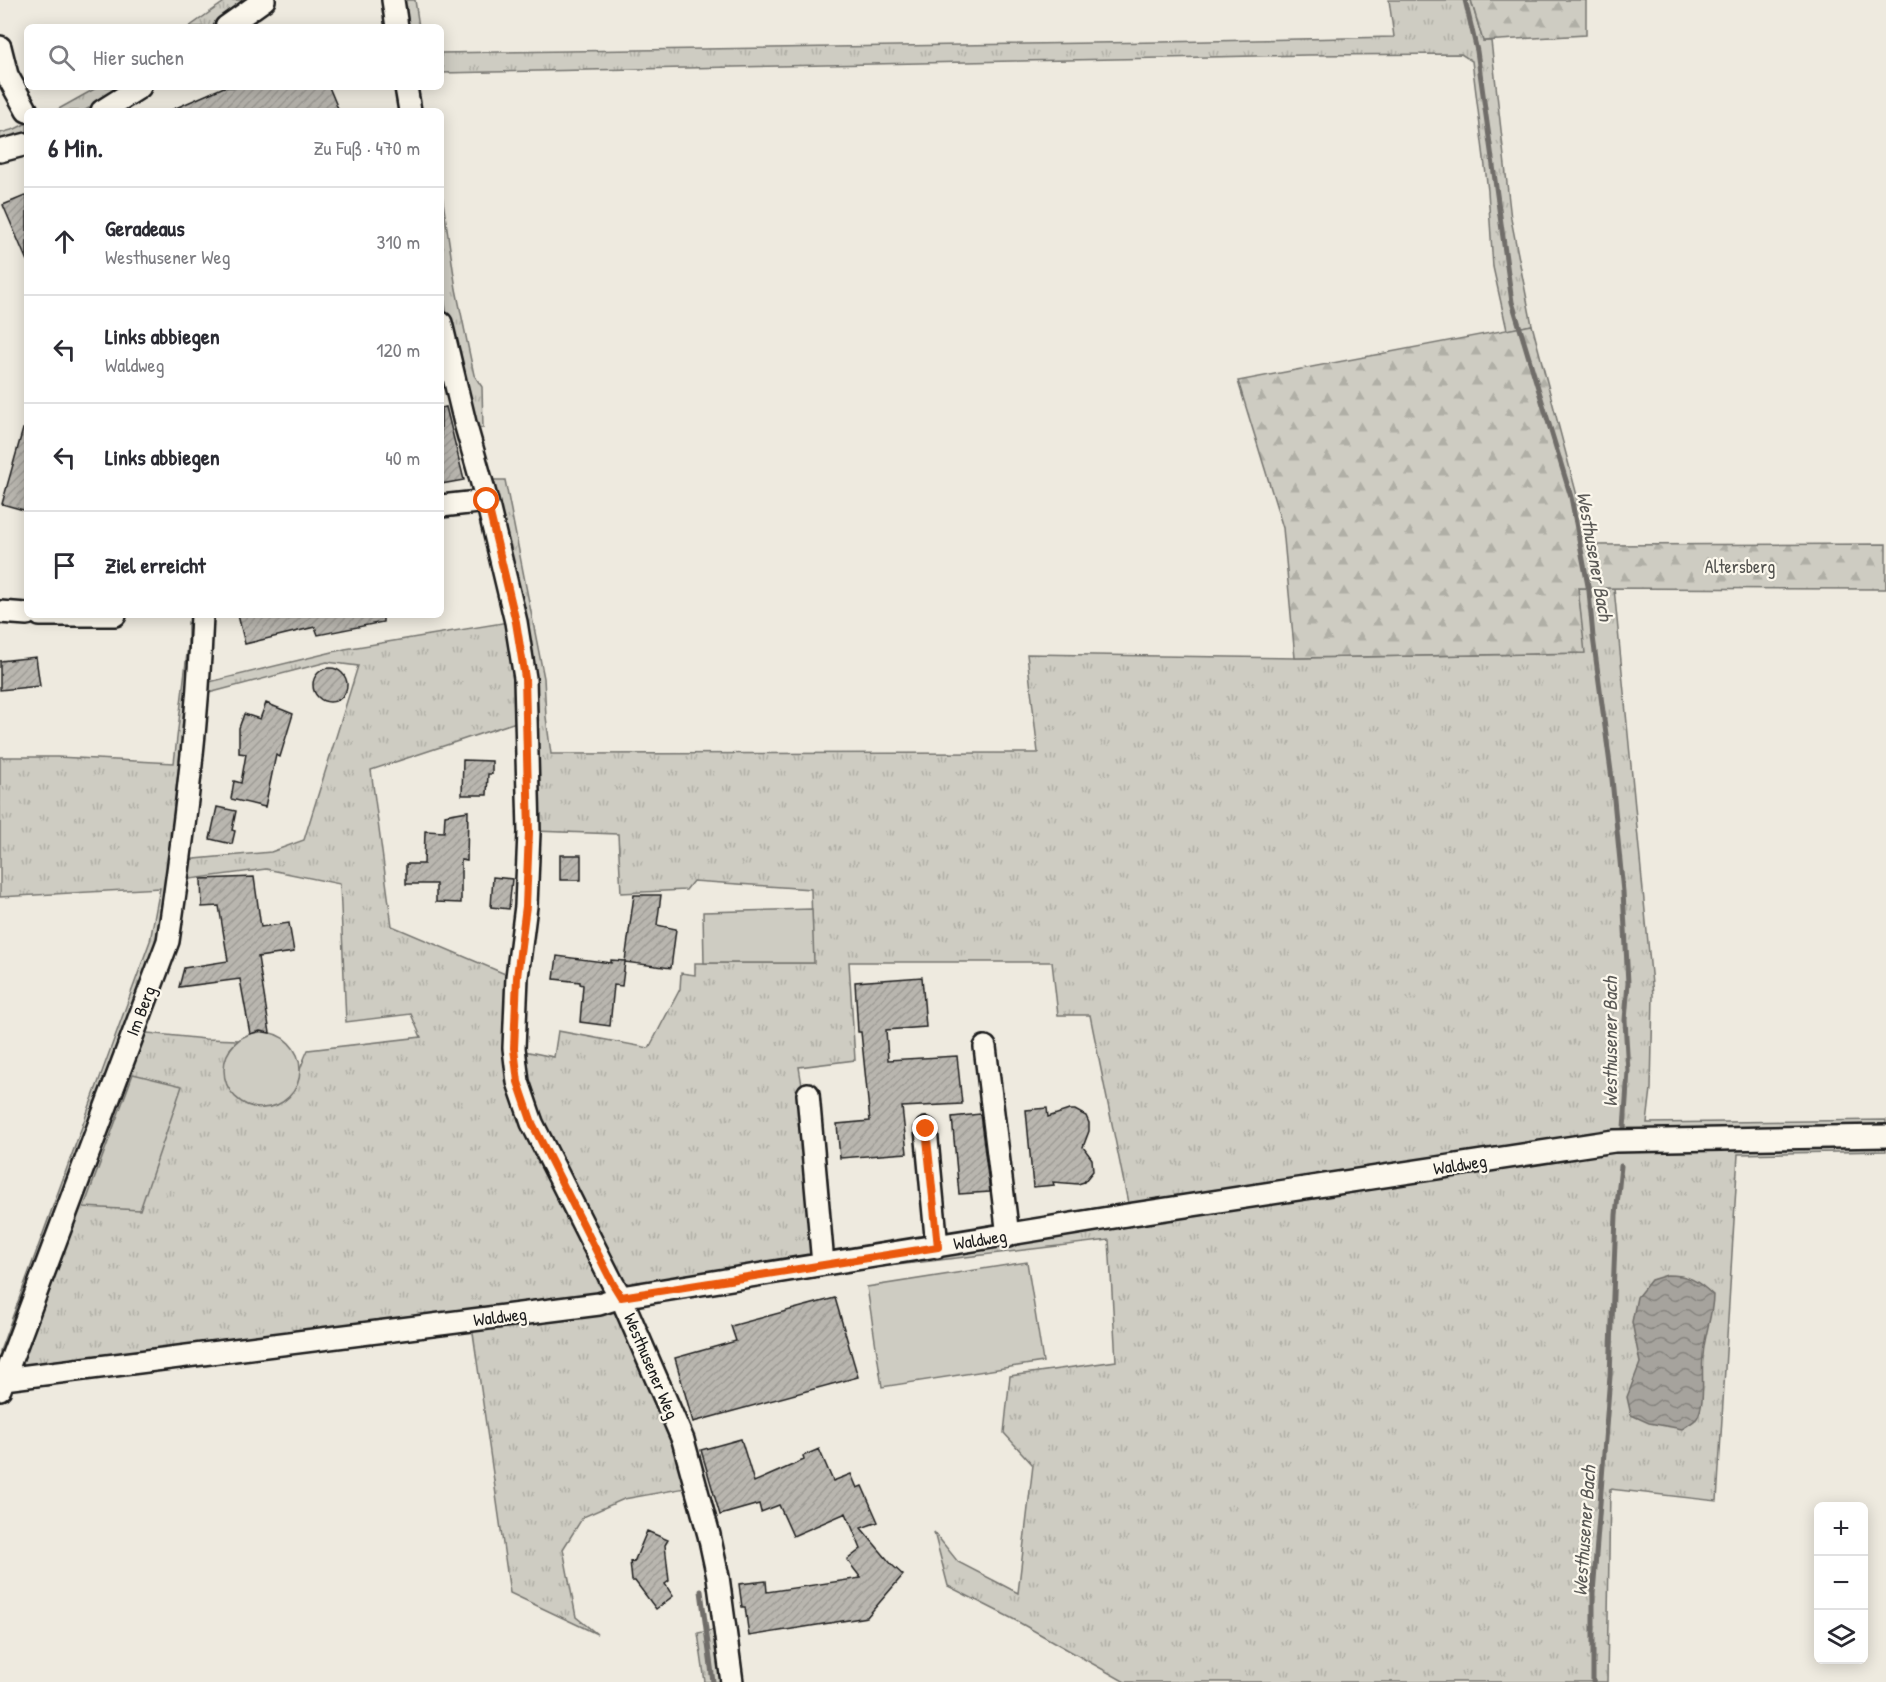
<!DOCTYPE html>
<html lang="de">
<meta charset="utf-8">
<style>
:root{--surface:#fff;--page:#f7f7f7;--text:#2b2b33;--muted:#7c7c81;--line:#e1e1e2}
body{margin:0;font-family:"Patrick Hand",sans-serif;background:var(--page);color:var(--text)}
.controls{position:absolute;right:18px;bottom:18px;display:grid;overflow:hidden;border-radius:9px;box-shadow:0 3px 15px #0003}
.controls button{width:54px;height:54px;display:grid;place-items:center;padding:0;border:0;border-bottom:2px solid var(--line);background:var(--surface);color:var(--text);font:30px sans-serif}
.stop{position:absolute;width:18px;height:18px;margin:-14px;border:4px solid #ea580c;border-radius:50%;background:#fff}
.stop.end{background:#ea580c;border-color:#fff;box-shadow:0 2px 6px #0008}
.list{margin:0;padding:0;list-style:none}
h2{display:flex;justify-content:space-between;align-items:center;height:78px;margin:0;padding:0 24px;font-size:26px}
h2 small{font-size:20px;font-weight:400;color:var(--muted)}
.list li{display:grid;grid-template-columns:39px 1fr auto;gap:18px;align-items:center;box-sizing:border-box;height:108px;padding:0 24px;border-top:2px solid var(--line)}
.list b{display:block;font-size:22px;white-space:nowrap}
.list p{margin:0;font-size:20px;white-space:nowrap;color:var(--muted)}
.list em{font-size:20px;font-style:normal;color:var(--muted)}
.icon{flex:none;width:33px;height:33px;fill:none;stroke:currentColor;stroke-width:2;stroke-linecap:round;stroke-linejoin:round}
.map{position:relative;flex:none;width:1886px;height:1682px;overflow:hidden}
.search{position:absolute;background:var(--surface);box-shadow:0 3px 15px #0003;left:24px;top:24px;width:420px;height:66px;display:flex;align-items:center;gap:15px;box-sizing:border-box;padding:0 21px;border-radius:9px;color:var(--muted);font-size:22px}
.panel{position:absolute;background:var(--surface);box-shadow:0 3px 15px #0003;left:24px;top:108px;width:420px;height:510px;border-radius:9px}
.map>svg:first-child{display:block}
.grass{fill:url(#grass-tufts);stroke:#75746f;stroke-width:1.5}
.forest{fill:url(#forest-firs);stroke:#75746f;stroke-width:1.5}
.garden{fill:#ceccc2;stroke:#75746f;stroke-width:1.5}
.water{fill:url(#water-waves);stroke:#6f6d69;stroke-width:1.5}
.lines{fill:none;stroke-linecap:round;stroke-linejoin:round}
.stream{stroke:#6f6d69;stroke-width:5}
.building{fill:url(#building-hatch);stroke:#1c1c1c;stroke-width:1.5}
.minor-casing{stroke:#1c1c1c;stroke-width:26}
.minor{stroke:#fbf7ec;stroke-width:21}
.route{stroke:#ea580c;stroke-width:8}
.labels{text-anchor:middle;stroke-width:4.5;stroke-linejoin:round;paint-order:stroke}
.park-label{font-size:18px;fill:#51514e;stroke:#fbf7ec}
.street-label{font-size:18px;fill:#1c1c1c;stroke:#fbf7ec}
.water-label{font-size:20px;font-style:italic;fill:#5a5956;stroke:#fbf7ec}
</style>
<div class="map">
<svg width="1886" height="1682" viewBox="0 0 1886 1682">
<defs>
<pattern id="grass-tufts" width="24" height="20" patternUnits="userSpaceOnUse" patternTransform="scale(1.5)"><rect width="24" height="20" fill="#ceccc2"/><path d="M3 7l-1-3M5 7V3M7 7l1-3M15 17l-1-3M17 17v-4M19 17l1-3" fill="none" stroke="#b0afa6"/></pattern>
<pattern id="forest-firs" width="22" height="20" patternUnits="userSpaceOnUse" patternTransform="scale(1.5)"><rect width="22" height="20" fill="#ceccc2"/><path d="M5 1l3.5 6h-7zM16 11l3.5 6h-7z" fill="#b0afa6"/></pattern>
<pattern id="water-waves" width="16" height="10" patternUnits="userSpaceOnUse" patternTransform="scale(1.5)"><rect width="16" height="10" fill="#a6a39d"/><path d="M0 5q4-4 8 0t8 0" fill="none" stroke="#86847f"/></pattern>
<pattern id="building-hatch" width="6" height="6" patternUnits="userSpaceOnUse" patternTransform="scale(1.5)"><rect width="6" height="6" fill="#b9b6af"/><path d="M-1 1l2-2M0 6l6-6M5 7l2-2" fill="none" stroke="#9e9c96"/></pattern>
</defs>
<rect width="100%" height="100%" fill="#eeeadf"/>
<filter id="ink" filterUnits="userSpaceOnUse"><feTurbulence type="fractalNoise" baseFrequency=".0167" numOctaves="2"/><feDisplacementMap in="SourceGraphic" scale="12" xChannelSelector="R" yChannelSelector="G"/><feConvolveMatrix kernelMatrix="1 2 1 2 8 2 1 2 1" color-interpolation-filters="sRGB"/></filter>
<g filter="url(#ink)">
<path class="grass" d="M227,0H250L211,27H189Z
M401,0H415L419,27H405Z
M1389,0H1471L1483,41H1491L1511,219L1532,325L1507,330L1493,267L1488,191L1472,61L1461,54L1307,55L441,73V53L1161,42L1394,37Z
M98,87H124L84,111H55Z
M27,123V136L0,145V133L15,129Z
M441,188L456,289L474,375L482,387L483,428H477L465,394L446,310L441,275Z
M490,480H505L544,678L546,717L551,754L1038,753L1027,654L1295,658L1584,653L1578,588H1614L1653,995L1651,1089L1647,1123L1886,1120V1132L1645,1134L1129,1208L1090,1015H1058L1052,962H849L855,1060L799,1067L830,1257L631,1285L619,1280L537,1120L519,1050L554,1057L558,1031L649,1048L680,989L681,973L695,975V963H813L811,889L693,881L686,890L621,893L618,834L534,831Z
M508,622L519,721L371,770L392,926L510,976L508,1048L607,1294L15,1373L138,1032L205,1039L238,1040L230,1049L262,1108C296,1103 295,1076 308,1050L421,1037L411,1014L346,1022L340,884L266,869L183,880L184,860L271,852L304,840L358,666L327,662L205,694V683L345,649Z
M188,623L195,632L163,938L6,1356L0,1357V1351L150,941L160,888L0,897V757H57L174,763L188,645Z
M1886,1140V1151L1738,1154L1717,1501L1610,1489L1607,1682H1125L1013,1619L948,1586L934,1532L958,1562L1018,1593L1033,1465L1004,1433L1010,1376L1116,1361L1109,1240L837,1272L1609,1146Z
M617,1308L623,1314L691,1487L624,1499L583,1517L563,1549L576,1617L597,1634L510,1593L472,1326Z
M718,1629L725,1682H705L698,1633Z"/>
<path class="forest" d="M1471,0H1586V35L1483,41Z
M1532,325L1590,545L1886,544V589L1578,588L1585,653L1295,658L1283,528L1238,381Z"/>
<path class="garden" d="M812,909L814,963H704L703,912Z
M224 1070a38 38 0 1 1 76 0a38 38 0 1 1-76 0Z
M133,1074L182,1086L140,1210L84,1207Z
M1027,1262L1043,1362L882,1387L867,1287Z"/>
<path class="water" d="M1667,1275C1689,1275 1697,1280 1713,1295C1713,1316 1704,1335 1703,1356C1701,1373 1706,1404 1697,1418C1694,1422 1686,1426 1682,1429L1649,1423L1631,1415L1627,1397L1640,1363L1632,1322L1637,1297L1651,1280Z"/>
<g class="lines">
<path class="stream" d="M1465,0L1477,51L1512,302L1571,497L1589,591L1593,637L1612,779L1623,892L1628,983L1625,1020L1628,1071L1624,1128
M701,1591L713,1682
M1593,1682V1593L1610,1376L1616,1215L1621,1166"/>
</g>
<path class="building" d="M224,87H329L339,111H169Z
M27,195V261L3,205Z
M446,407L464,480L441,484V408Z
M23,429L27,430V511L2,504Z
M238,615H383V622L318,635L315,627L245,644Z
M36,657L40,686L0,690V661Z
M313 685a17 17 0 1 1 34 0a17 17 0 1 1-34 0Z
M266,703L293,714L280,757L276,755L265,807L231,799L234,781L241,783L246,754L239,753V728L244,714L260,719Z
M463,760L492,761V774H488L487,795H462Z
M217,807L236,811L232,830L235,831L232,844L210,839Z
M468,811L467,861L461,860V903L436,902V884H406V864H424L425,831L444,832L445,815Z
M560,855H581V880H560Z
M254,877L261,927L289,923L294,952L258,957L270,1033L260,1031L250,1034L240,979L179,987L184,968L228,961L219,906L202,907L201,879Z
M493,877L512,879L509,909L491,907Z
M634,895H661L657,925L676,929L671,968L625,962L622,986L614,985L610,1026L580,1022L583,985L580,984V982L554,979L557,956L611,963V960L625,961Z
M922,977L926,1027L886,1030L888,1060L957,1056L962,1104L902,1107L907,1153L840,1158L837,1124L870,1121L861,1032H858L855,982Z
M1047,1108L1048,1117L1069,1110H1075L1086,1116L1089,1123V1131L1083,1147L1092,1159L1093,1171L1084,1182L1078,1184L1053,1182L1054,1185L1033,1187L1026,1110Z
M980,1114L990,1192L959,1194L952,1117Z
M835,1298L858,1377L693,1422L675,1358L736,1341L731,1326Z
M741,1439L754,1482L804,1460L803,1456L819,1449L833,1481L851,1474L857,1488L862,1486L878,1522L861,1528L892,1565L903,1575L867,1617L749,1636L745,1607H742L739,1584L766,1581L767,1592L861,1578L847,1560L861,1549L846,1513L793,1536L779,1505L761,1512L759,1504L720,1515L701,1450Z
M647,1531L668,1540L665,1545L669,1581L665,1584L673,1596L656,1609L635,1581H632L630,1561L634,1562Z"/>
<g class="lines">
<defs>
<path id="minor" d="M393,0L397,27
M226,27L264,0
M0,47L7,75L27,111
M406,87L410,111
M102,111L140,87
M0,151L27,144
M441,323L465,423L487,501L516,622L525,678L529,832L526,906L517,977L514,1048L518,1082L532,1123L613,1284L621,1297L683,1440L709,1535L718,1577L732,1682
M441,506L487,501
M0,612L27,614
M40,615H115
M985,1047L1008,1236
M808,1094L823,1264
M926,1129L937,1247
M4,1379L599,1304L621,1297L1127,1215L1614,1141L1886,1136
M0,1389L168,941C184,833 198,724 202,615"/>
</defs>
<use href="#minor" class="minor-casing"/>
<use href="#minor" class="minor"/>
</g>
</g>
<g class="lines" filter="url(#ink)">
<path class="route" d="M487,501L516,622L525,678L529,832L526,906L517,977L514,1048L518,1082L532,1123L613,1284L621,1297L938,1247L926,1129"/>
</g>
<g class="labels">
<g class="park-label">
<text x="1740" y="573">Altersberg</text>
</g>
<g class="street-label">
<text transform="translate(141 1011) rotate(-69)" y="6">Im Berg</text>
<text transform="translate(1460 1165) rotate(-9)" y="6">Waldweg</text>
<text transform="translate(980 1240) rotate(-9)" y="6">Waldweg</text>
<text transform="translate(500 1317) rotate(-7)" y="6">Waldweg</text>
<text transform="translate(651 1366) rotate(67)" y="6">Westhusener Weg</text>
</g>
<g class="water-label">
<text transform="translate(1595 556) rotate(80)" y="7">Westhusener Bach</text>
<text transform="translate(1610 1042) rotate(-90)" y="7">Westhusener Bach</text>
<text transform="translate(1584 1531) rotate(-86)" y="7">Westhusener Bach</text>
</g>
</g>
</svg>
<div class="controls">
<button>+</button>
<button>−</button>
<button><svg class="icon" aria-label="layers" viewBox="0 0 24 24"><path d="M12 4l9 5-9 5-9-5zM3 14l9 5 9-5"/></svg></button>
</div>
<div class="stop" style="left:487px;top:501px"></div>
<div class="stop end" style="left:926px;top:1129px"></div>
<div class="search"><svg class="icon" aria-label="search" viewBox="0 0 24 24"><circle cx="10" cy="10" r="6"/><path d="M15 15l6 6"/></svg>Hier suchen</div>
<section class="panel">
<h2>6 Min.<small>Zu Fuß · 470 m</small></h2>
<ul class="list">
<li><svg class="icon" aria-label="ahead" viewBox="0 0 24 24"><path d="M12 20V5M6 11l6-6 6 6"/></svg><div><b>Geradeaus</b><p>Westhusener Weg</p></div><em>310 m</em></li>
<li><svg class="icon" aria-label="left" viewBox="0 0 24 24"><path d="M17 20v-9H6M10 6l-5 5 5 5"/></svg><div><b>Links abbiegen</b><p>Waldweg</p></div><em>120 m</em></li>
<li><svg class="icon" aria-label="left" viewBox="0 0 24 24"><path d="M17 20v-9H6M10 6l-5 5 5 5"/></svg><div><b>Links abbiegen</b></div><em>40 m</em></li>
<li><svg class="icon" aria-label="arrive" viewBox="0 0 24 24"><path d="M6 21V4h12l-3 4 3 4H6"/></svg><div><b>Ziel erreicht</b></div></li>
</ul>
</section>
</div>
